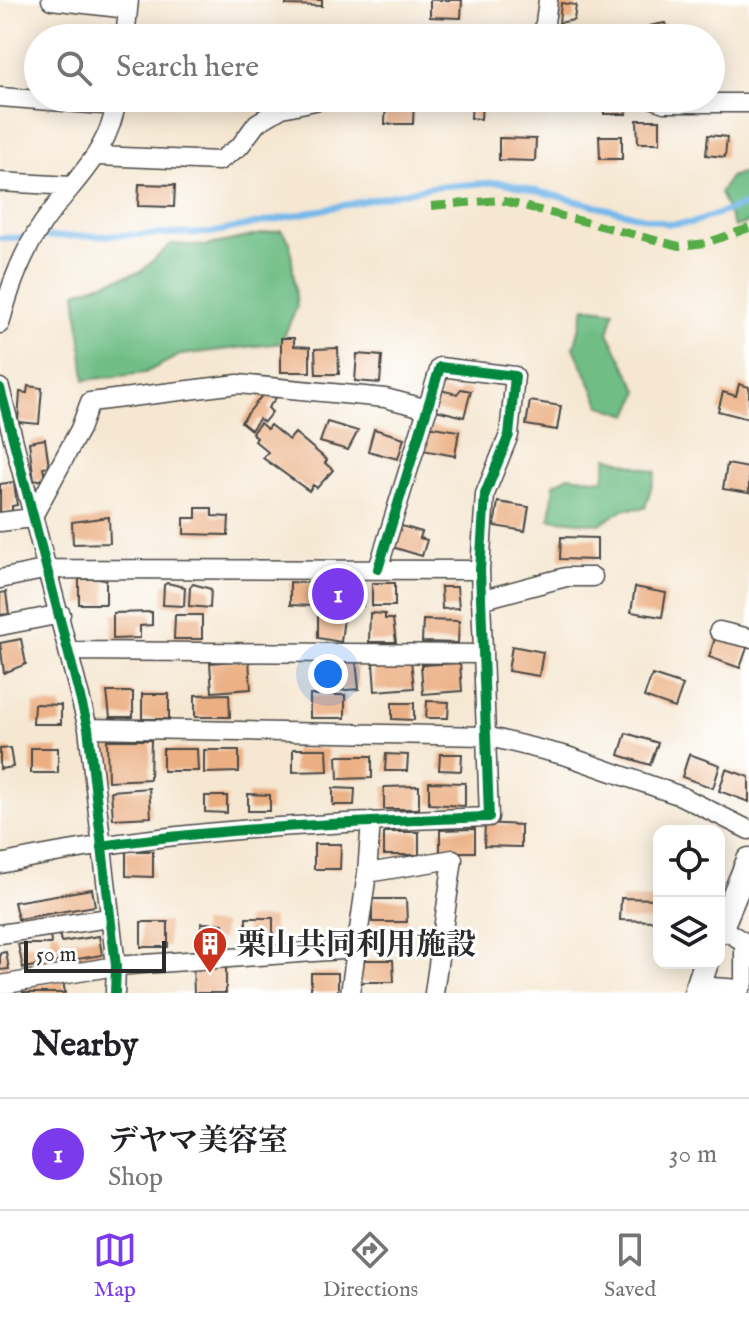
<!DOCTYPE html>
<meta charset="utf-8">
<style>
:root{--surface:#fff;--page:#f6f6f6;--text:#202124;--muted:#757577;--line:#e0e0e0;--accent:#7c3aed}
body{margin:0;font-family:"IM FELL English","Noto Serif JP",serif;background:var(--page);color:var(--text)}
.controls{position:absolute;right:24px;bottom:24px;display:grid;overflow:hidden;border-radius:16px;box-shadow:0 4px 20px #0003}
.controls button{width:72px;height:72px;display:grid;place-items:center;padding:0;border:0;border-bottom:2px solid var(--line);background:var(--surface);color:var(--text);font:40px sans-serif}
.scale{position:absolute;left:24px;bottom:20px;width:142px;box-sizing:border-box;padding-left:8px;border:4px solid #2b2b2b;border-top:0;font-size:22px;line-height:28px;white-space:nowrap;color:#2b2b2b;-webkit-text-stroke:6px #fff;paint-order:stroke}
.you{position:absolute;left:328px;top:674px;width:28px;height:28px;margin:-20px;border:6px solid #fff;border-radius:50%;background:#1a73e8;box-shadow:0 0 0 12px #1a73e833}
.badge{display:grid;place-items:center;width:52px;height:52px;border-radius:50%;background:var(--accent);color:#fff;font-size:26px;font-weight:700}
.pin{position:absolute;translate:-50% -50%;border:4px solid #fff;box-shadow:0 2px 8px #0006}
.list{margin:0;padding:0;list-style:none}
h2{display:flex;justify-content:space-between;align-items:center;height:104px;margin:0;padding:0 32px;font-size:34px}
h2 small{font-size:26px;font-weight:400;color:var(--muted)}
.list li{display:grid;grid-template-columns:52px 1fr auto;gap:24px;align-items:center;box-sizing:border-box;height:112px;padding:0 32px;border-top:2px solid var(--line)}
.list b{display:block;font-size:30px;white-space:nowrap}
.list p{margin:0;font-size:26px;white-space:nowrap;color:var(--muted)}
.list em{font-size:26px;font-style:normal;color:var(--muted)}
.icon{flex:none;width:44px;height:44px;fill:none;stroke:currentColor;stroke-width:2;stroke-linecap:round;stroke-linejoin:round}
.map{position:relative;flex:none;width:749px;height:993px;overflow:hidden}
.search{position:absolute;background:var(--surface);box-shadow:0 4px 20px #0003;left:24px;right:24px;top:24px;height:88px;display:flex;align-items:center;gap:20px;box-sizing:border-box;padding:0 28px;border-radius:44px;color:var(--muted);font-size:30px}
.sheet{height:216px;background:var(--surface)}
nav{display:flex;justify-content:space-around;align-items:center;box-sizing:border-box;height:112px;border-top:2px solid var(--line);background:var(--surface);font-size:22px;color:var(--muted)}
nav a{display:grid;justify-items:center;gap:4px}
nav .on{color:var(--accent)}
.map>svg:first-child{display:block}
.forest{fill:#70be86;stroke:#4e7458;stroke-width:2}
.lines{fill:none;stroke-linecap:round;stroke-linejoin:round}
.stream{stroke:#75b8ea;stroke-width:6}
.building{fill:#ebaf82}
.minor-casing{stroke:#494744;stroke-width:21}
.major-casing{stroke:#494744;stroke-width:27}
.minor{stroke:#fff;stroke-width:18}
.major{stroke:#fff;stroke-width:24}
.quiet{stroke:#54ab44;stroke-width:8;stroke-dasharray:16 8;stroke-linecap:butt}
.cycleway-casing{stroke:#fff;stroke-width:15}
.cycleway{stroke:#00873e;stroke-width:10}
.labels{text-anchor:middle;stroke-width:6;stroke-linejoin:round;paint-order:stroke}
.poi-label{font-size:30px;font-weight:bold;fill:#2b2b2b;stroke:#fff;text-anchor:start}
</style>
<div class="map">
<svg width="749" height="993" viewBox="0 0 749 993">
<rect width="100%" height="100%" fill="#fff"/>
<filter id="ink" filterUnits="userSpaceOnUse"><feTurbulence type="fractalNoise" baseFrequency=".0125" numOctaves="2"/><feDisplacementMap in="SourceGraphic" scale="16" xChannelSelector="R" yChannelSelector="G"/><feConvolveMatrix kernelMatrix="1 2 1 2 8 2 1 2 1" color-interpolation-filters="sRGB"/></filter>
<filter id="wash" filterUnits="userSpaceOnUse"><feTurbulence type="fractalNoise" baseFrequency=".006" numOctaves="4" result="noise"/><feDisplacementMap in="SourceGraphic" scale="32" xChannelSelector="R" yChannelSelector="G"/><feGaussianBlur stdDeviation="1.8" result="paint"/><feColorMatrix in="noise" values="0 0 0 0 0 0 0 0 0 0 0 0 0 0 0 0 0 1.4 0 .05"/><feComposite in="paint" operator="in"/></filter>
<g filter="url(#wash)">
<rect width="100%" height="100%" fill="#f5e7d1"/>
<path class="forest" d="M749,170V222L734,227L720,192L730,177Z
M281,230L290,242L297,306L281,343L180,355L145,373L85,380L76,292L142,271L171,244L205,246Z
M585,307L614,311L608,333L639,392L629,415L601,406L574,348Z
M607,457L656,472L645,508L624,509L600,524L550,519L554,484L569,476L604,480Z"/>
<g class="lines">
<path class="stream" d="M0,238L211,233L431,187L501,182L669,224L692,223L749,203"/>
</g>
<g id="blocks">
<path class="building" d="M286,0H322V6L286,5Z
M430,0H462L461,18L430,17Z
M561,3L576,5L574,20L559,23Z
M665,23L669,38H651L649,26Z
M517,27V38H462L461,30Z
M230,32L267,33L266,38H230Z
M386,98L414,99L413,124H385Z
M512,98H541L540,108H512Z
M604,98H626V114H604Z
M472,102L482,103L481,119L471,118Z
M637,120H660V143H638Z
M708,135L727,137L725,157L706,155Z
M599,136H622V159H600Z
M499,138L536,139L535,161L499,160Z
M139,184L175,185L174,207L138,206Z
M281,338H294V346L310,347V372H281Z
M338,348L339,374H316L315,349Z
M357,354L382,356L380,383L355,381Z
M739,384L749,387V419L718,411L723,392L736,396Z
M28,386L42,388L39,424L18,422L20,392L27,393Z
M461,389L471,391L464,417L436,410L440,390L457,394Z
M264,393L276,398L268,408L272,412L264,422L259,419L251,430L241,422Z
M530,401L561,406L557,430L526,425Z
M327,422L358,431L348,450L320,442Z
M260,423L267,429L270,425L289,440L295,433L327,460L325,463L333,470L317,488L313,485L309,491L263,458L268,452L255,441L257,438L252,433Z
M427,426L459,431L455,456L423,450Z
M374,429L404,438L398,459L368,451Z
M45,439L49,466L43,467L45,479L34,481L29,442Z
M727,464L749,468V493L723,489Z
M14,482L17,505L12,506V511L0,513V484Z
M498,502L529,507L525,531L494,526Z
M196,508H212V516L229,517L228,535L184,534V518H196Z
M109,517L110,543L73,544L72,522Z
M398,525L422,532L420,538L427,540L422,556L392,547Z
M561,537L597,538V560L560,559Z
M79,579H106V604H79Z
M290,582L313,583V606L290,605Z
M167,583L185,587L184,606L163,605L164,585Z
M372,583H395V606H372Z
M193,584L211,589L210,608L189,606L190,587Z
M319,584L363,585V606L319,605Z
M441,587H457L459,608L442,609Z
M635,587L666,593L662,617L631,612Z
M6,592L9,614L0,615V593Z
M152,612V625L140,626V638L113,639V613Z
M318,613L344,617L341,642L318,638Z
M370,613L385,614V619H393L396,642H369Z
M175,615H202V639H174Z
M423,620L459,621L458,643L422,642Z
M716,635L748,645L740,668L709,657Z
M21,639L26,664L4,673L0,643Z
M512,646L543,652L539,676L508,671Z
M249,660L251,689L212,692L210,663Z
M411,660L414,688L375,691L373,663Z
M356,661L359,689L320,692L318,663Z
M460,663L462,691L423,694L421,665Z
M652,675L683,685L675,708L644,697Z
M107,692H133V717H110Z
M142,694H169V719H142Z
M229,694L230,717H195V695Z
M310,695H345V718H310Z
M427,701L449,702L448,718H426Z
M392,703H414V720L392,719Z
M34,704L61,705V724H33Z
M626,733L658,743L650,765L619,755Z
M107,740H151L150,779L108,781Z
M10,748L13,767L0,769V749Z
M31,748H58V773H31Z
M163,749H197L198,771H163Z
M293,749H327L328,771L293,772Z
M204,750H239V772L204,773Z
M386,754L408,755L407,771H385Z
M440,754H462L461,771L439,770Z
M689,754L720,765L713,788L682,777Z
M337,756H372V778L338,779Z
M726,769L749,777V802L719,791Z
M429,782L465,783V806L429,804Z
M419,786V809H384V787Z
M149,788L151,817L113,819L111,791Z
M333,788L355,789L354,805H333Z
M248,794L270,795V811H248Z
M205,796H227V813L205,812Z
M485,823L521,825V847L484,846Z
M475,829V852H440V830Z
M384,832H419V855H384Z
M314,844H341L340,869H314Z
M126,851H153V877L126,876Z
M92,889L95,906L18,919L14,902Z
M621,898L657,899L656,921L620,920Z
M372,899H406L407,922H372Z
M246,918H273V943H246Z
M141,922H168V947H141Z
M201,923L223,924L222,940H201Z
M50,932H59L61,942L99,936L102,955L23,968L18,944H51Z
M6,952L9,969L0,970V953Z
M359,960H393L394,982H359Z
M226,964V993H194L193,965Z
M311,973H338V993H311Z
M63,980L65,993H23L22,987Z"/>
</g>
</g>
<g filter="url(#ink)">
<use href="#blocks" fill-opacity="0" stroke="#494744" stroke-width="2"/>
<g class="lines">
<defs>
<path id="minor" d="M51,0L128,9
M125,38L129,0
M543,38L548,0
M0,97L116,106
M651,98L664,103H749
M98,156L219,161L240,146L257,123L282,108L329,98
M0,182L72,186
M0,324C9,289 22,253 43,223C73,180 110,153 117,98
M0,388L88,728L116,966L115,993
M0,522L32,518L80,429L90,402L238,384L385,398L428,409
M0,579L48,569L480,570
M480,600L566,577H593
M0,626L61,614
M719,631L749,638
M70,651L481,654
M88,728L486,736L567,756L681,796L749,830
M371,821L367,873L453,859L434,993
M0,864C161,829 325,823 489,817L480,570L485,494L509,435L515,376L440,367L378,569
M0,934L109,918
M0,985L116,966L356,949
M698,986L740,989L744,983V942L721,928
M350,993L367,873"/>
<path id="major" d="M719,932L749,860
M696,993L706,963"/>
</defs>
<use href="#minor" class="minor-casing"/>
<use href="#major" class="major-casing"/>
<use href="#minor" class="minor"/>
<use href="#major" class="major"/>
<path class="quiet" d="M431,206L500,200L679,246L706,243L749,228"/>
<defs>
<path id="cycleway" d="M0,388L88,728L116,966L115,993
M101,846C230,827 359,822 489,817L480,570L485,494L509,435L515,376L440,367L378,569"/>
</defs>
<use href="#cycleway" class="cycleway-casing"/>
<use href="#cycleway" class="cycleway"/>
</g>
</g>
<defs>
<symbol id="building-pin" viewBox="-11 -11 22 30"><path d="M0 17L-7.5 6A9.5 9.5 0 1 1 7.5 6Z" fill="#c8321e" stroke="#fff"/><path d="M-4-6H4V6H1V3H-1V6H-4ZM-2.5-4.3h1.7v1.8h-1.7ZM.8-4.3h1.7v1.8H.8ZM-2.5-1h1.7V.8h-1.7ZM.8-1h1.7V.8H.8Z" fill="#fff"/></symbol>
</defs>
<g fill-rule="evenodd">
<use href="#building-pin" x="190" y="924" width="40" height="54"/>
</g>
<g class="labels">
<g class="poi-label">
<text x="236" y="954">栗山共同利用施設</text>
</g>
</g>
</svg>
<div class="controls">
<button><svg class="icon" aria-label="locate" viewBox="0 0 24 24"><circle cx="12" cy="12" r="6"/><path d="M12 2v4M12 18v4M2 12h4M18 12h4"/></svg></button>
<button><svg class="icon" aria-label="layers" viewBox="0 0 24 24"><path d="M12 4l9 5-9 5-9-5zM3 14l9 5 9-5"/></svg></button>
</div>
<div class="scale">50 m</div>
<div class="you"></div>
<div class="pin badge" style="left:338px;top:594px">1</div>
<div class="search"><svg class="icon" aria-label="search" viewBox="0 0 24 24"><circle cx="10" cy="10" r="6"/><path d="M15 15l6 6"/></svg>Search here</div>
</div>
<section class="sheet">
<h2>Nearby<small></small></h2>
<ul class="list">
<li><span class="badge">1</span><div><b>デヤマ美容室</b><p>Shop</p></div><em>30 m</em></li>
</ul>
</section>
<nav>
<a class="on"><svg class="icon" aria-label="map" viewBox="0 0 24 24"><path d="M3 6l6-2 6 2 6-2v14l-6 2-6-2-6 2zM9 4v14M15 6v14"/></svg>Map</a>
<a><svg class="icon" aria-label="directions" viewBox="0 0 24 24"><path d="M12 3l9 9-9 9-9-9zM9 14v-3h6M13 9l2 2-2 2"/></svg>Directions</a>
<a><svg class="icon" aria-label="saved" viewBox="0 0 24 24"><path d="M7 4h10v16l-5-4-5 4z"/></svg>Saved</a>
</nav>
